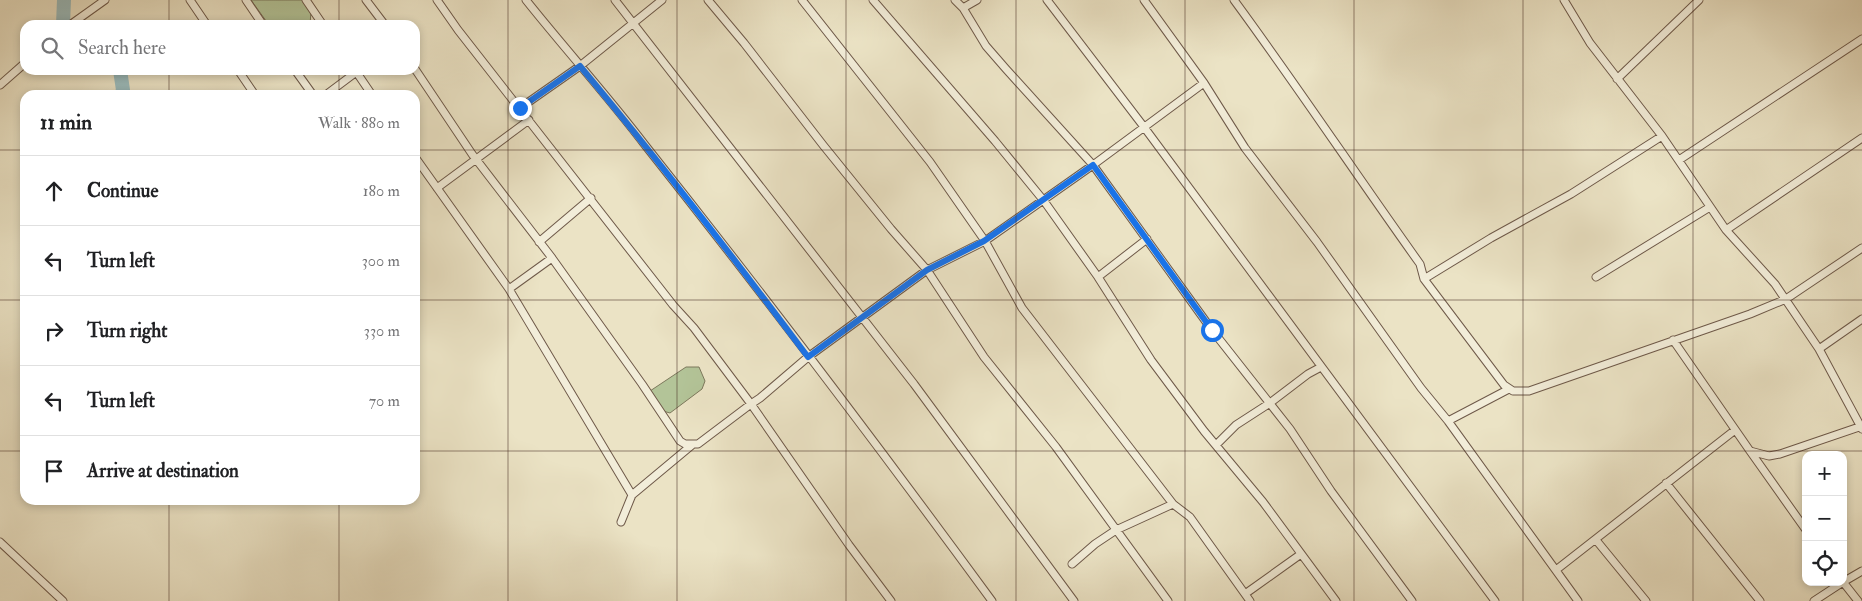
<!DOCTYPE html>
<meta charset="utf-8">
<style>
:root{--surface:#fff;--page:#f2f2f2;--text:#202124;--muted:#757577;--line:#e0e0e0}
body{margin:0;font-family:"IM FELL Double Pica",serif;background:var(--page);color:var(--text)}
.controls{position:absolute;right:15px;bottom:15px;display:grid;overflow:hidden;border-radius:10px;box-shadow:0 2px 8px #0003}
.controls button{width:45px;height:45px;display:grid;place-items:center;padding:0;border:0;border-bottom:1px solid var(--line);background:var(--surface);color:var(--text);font:25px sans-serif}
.stop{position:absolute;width:15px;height:15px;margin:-11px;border:4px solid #1a73e8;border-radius:50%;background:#fff}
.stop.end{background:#1a73e8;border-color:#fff;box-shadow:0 1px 5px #0008}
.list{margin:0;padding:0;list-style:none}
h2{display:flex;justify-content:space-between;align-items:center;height:65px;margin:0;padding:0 20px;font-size:21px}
h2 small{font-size:16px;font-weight:400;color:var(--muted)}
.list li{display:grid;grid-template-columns:32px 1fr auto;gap:15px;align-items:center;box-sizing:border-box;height:70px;padding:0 20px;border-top:1px solid var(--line)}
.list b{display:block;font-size:19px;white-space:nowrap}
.list em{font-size:16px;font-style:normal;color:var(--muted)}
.icon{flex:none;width:28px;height:28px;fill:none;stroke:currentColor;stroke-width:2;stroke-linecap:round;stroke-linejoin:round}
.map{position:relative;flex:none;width:1862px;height:601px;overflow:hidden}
.search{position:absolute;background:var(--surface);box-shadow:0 2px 8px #0003;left:20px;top:20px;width:400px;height:55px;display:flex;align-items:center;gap:12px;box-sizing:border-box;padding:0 18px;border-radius:15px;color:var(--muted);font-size:19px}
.panel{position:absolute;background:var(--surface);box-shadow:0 2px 8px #0003;left:20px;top:90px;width:400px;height:415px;border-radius:15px}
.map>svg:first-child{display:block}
.green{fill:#b3c498;stroke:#7c785c}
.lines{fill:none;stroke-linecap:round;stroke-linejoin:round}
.river{stroke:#9bbcbd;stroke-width:14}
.minor-casing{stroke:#6e5949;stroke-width:9}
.minor{stroke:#f2edd9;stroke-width:7}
.route{stroke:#1a73e8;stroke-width:6}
.grid{fill:none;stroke:#452b20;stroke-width:1;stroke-opacity:0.55}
</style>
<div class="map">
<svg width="1862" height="601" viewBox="0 0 1862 601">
<rect width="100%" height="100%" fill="#ebe3c5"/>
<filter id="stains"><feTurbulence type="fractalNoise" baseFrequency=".004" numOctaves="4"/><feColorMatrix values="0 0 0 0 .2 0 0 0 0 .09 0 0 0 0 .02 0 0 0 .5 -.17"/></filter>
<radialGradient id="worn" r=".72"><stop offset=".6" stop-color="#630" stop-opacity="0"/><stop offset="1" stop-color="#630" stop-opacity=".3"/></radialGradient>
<path class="green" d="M251,0H304L311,11L310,25H269Z
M686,367H699L705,381L702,389L670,413L663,411L650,391Z"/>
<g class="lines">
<path class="river" d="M63,25L64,0
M120,70L123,90L121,95"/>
<defs>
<path id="minor" d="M190,0L207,25
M246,0L263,25
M306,0L323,25
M366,0L385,25
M437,0L458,30L673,305L694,328L751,404L760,398L808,357L927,270L985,241L1093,165L1204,83
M526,0C565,49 607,95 645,145C764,295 879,447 992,601
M615,0L914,384L1074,601
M708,0L744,43L823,145L891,229L927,270L984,357L1056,447L1168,601
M802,0L930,162L985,241L1022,308L1173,504L1190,517L1250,601
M873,0L995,141L1044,201L1098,277L1151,360L1204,431L1263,502L1336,601
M955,0L963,8L986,46L1006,69L1093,165L1212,330L1290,429L1331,491L1412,601
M1047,0L1144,127L1495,601
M1144,0L1204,83L1245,148L1317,242L1421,388L1448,421L1578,601
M1234,0C1298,87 1357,176 1420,264L1424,279L1504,385L1513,391H1529L1750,314L1786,299L1862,248
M1564,0L1590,43L1662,136L1726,230L1775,284L1819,349L1862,429
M963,8L977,0
M70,25L105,0
M415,69L472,154L552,258L642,384L680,441L685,444H698L751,404L849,545L891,601
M238,70L255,95
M295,70L313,95
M355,70L372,95
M1617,79L1699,0
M0,85L25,63
M323,95L327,94L359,70
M520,108L580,66L662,0
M415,157L509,289L552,258
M1679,160L1862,39
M437,188L529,120
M1726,230L1862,138
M539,242L591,198
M1098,277L1147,239
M1596,277L1710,207
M1424,279L1491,238L1571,194L1662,136
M509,289L632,495
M1673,340L1750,451L1769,456L1780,454L1862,426
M1819,349L1862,319
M1448,421L1509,389
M1216,445L1236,425L1270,403L1308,374L1321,367
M1750,451L1806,530
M1666,483L1760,601
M621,522L632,495L692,445
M1596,540L1646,601
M0,542L63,601
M1072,564L1095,544L1116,530L1173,504
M1556,570L1735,430
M1843,582L1858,601
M1843,582L1862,571
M1245,594L1301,554
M1814,601L1843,582"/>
</defs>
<use href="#minor" class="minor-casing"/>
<use href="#minor" class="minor"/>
</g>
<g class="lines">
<path class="route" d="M520,108L580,66C659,161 734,258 808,357L927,270L984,241L1093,165L1212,330"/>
</g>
<path class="grid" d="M169,0V25M339,0V25M508,0V601M677,0V601M846,0V601M1016,0V601M1185,0V601M1354,0V601M1523,0V601M1693,0V601M169,70V95M339,70V95M0,150H25M415,150H1862M0,300H25M415,300H1862M0,451H25M415,451H1862M169,500V601M339,500V601"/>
<rect width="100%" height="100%" filter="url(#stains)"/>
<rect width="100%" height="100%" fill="url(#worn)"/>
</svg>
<div class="controls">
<button>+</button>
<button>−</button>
<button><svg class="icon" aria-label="locate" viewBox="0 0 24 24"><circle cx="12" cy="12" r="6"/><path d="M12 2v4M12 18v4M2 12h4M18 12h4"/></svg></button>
</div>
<div class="stop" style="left:1212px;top:330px"></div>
<div class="stop end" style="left:520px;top:108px"></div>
<div class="search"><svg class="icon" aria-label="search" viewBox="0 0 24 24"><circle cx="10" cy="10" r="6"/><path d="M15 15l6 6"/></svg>Search here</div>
<section class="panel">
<h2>11 min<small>Walk · 880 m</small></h2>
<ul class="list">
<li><svg class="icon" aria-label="ahead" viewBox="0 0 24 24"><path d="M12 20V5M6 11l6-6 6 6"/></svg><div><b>Continue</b></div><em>180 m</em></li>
<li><svg class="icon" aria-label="left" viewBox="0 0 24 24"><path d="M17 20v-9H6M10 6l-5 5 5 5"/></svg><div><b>Turn left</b></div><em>300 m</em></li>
<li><svg class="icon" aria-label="right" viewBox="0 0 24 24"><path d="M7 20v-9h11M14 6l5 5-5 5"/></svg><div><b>Turn right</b></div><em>330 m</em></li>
<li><svg class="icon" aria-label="left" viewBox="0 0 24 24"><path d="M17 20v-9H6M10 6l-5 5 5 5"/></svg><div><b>Turn left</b></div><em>70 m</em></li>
<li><svg class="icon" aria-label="arrive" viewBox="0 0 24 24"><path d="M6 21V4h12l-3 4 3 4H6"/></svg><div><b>Arrive at destination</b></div></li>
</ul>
</section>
</div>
